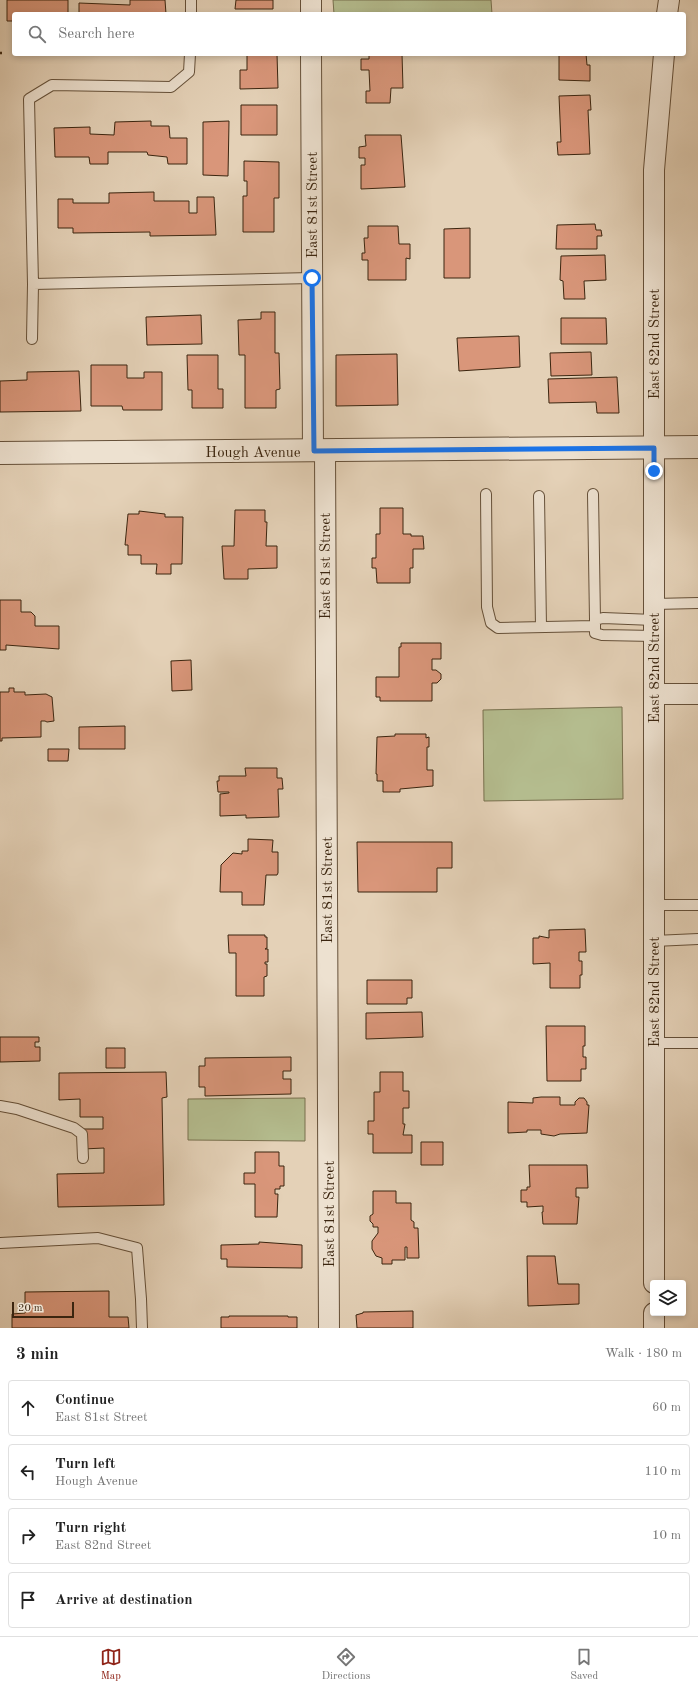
<!DOCTYPE html>
<meta charset="utf-8">
<style>
:root{--surface:#fff;--page:#f6f6f6;--text:#222;--muted:#767676;--line:#e0e0e0;--accent:#8f2418}
body{margin:0;font-family:"Old Standard TT",serif;background:var(--page);color:var(--text)}
.controls{position:absolute;right:12px;bottom:12px;display:grid;overflow:hidden;border-radius:4px;box-shadow:0 2px 6px #0003}
.controls button{width:36px;height:36px;display:grid;place-items:center;padding:0;border:0;border-bottom:1px solid var(--line);background:var(--surface);color:var(--text);font:20px sans-serif}
.scale{position:absolute;left:12px;bottom:10px;width:62px;box-sizing:border-box;padding-left:4px;border:2px solid #3b250f;border-top:0;font-size:11px;line-height:14px;white-space:nowrap;color:#3b250f;-webkit-text-stroke:3px #ede1d0;paint-order:stroke}
.stop{position:absolute;width:12px;height:12px;margin:-9px;border:3px solid #1a73e8;border-radius:50%;background:#fff}
.stop.end{background:#1a73e8;border-color:#fff;box-shadow:0 1px 4px #0008}
.list{margin:0;padding:0;list-style:none}
h2{display:flex;justify-content:space-between;align-items:center;height:52px;margin:0;padding:0 16px;font-size:17px}
h2 small{font-size:13px;font-weight:400;color:var(--muted)}
.list li{display:grid;grid-template-columns:26px 1fr auto;gap:12px;align-items:center;box-sizing:border-box;height:56px;margin:0 8px 8px;padding:0 8px;border:1px solid var(--line);border-radius:4px}
.list b{display:block;font-size:15px;white-space:nowrap}
.list p{margin:0;font-size:13px;white-space:nowrap;color:var(--muted)}
.list em{font-size:13px;font-style:normal;color:var(--muted)}
.icon{flex:none;width:22px;height:22px;fill:none;stroke:currentColor;stroke-width:2;stroke-linecap:round;stroke-linejoin:round}
.map{position:relative;flex:none;width:698px;height:1328px;overflow:hidden}
.search{position:absolute;background:var(--surface);box-shadow:0 2px 6px #0003;left:12px;right:12px;top:12px;height:44px;display:flex;align-items:center;gap:10px;box-sizing:border-box;padding:0 14px;border-radius:4px;color:var(--muted);font-size:15px}
.sheet{height:308px;background:var(--surface)}
nav{display:flex;justify-content:space-around;align-items:center;box-sizing:border-box;height:56px;border-top:1px solid var(--line);background:var(--surface);font-size:11px;color:var(--muted)}
nav a{display:grid;justify-items:center;gap:2px}
nav .on{color:var(--accent)}
.map>svg:first-child{display:block}
.green{fill:#b4bc8e;stroke:#78704e}
.building{fill:#d9967a;stroke:#3b250f}
.lines{fill:none;stroke-linecap:round;stroke-linejoin:round}
.service-casing{stroke:#655039;stroke-width:12}
.minor-casing{stroke:#655039;stroke-width:22}
.tertiary-casing{stroke:#655039;stroke-width:24}
.path{stroke:#3b250f;stroke-width:2.5;stroke-dasharray:3 2;stroke-linecap:butt}
.service{stroke:#ede1d0;stroke-width:10}
.minor{stroke:#ede1d0;stroke-width:20}
.tertiary{stroke:#ede1d0;stroke-width:22}
.route{stroke:#1a73e8;stroke-width:5}
.labels{text-anchor:middle;stroke-width:3.5;stroke-linejoin:round;paint-order:stroke}
.street-label{font-size:15px;fill:#3b250f;stroke:#ede1d0}
</style>
<div class="map">
<svg width="698" height="1328" viewBox="0 0 698 1328">
<rect width="100%" height="100%" fill="#e4d1b7"/>
<filter id="stains"><feTurbulence type="fractalNoise" baseFrequency=".005" numOctaves="4"/><feColorMatrix values="0 0 0 0 .2 0 0 0 0 .09 0 0 0 0 .02 0 0 0 .5 -.17"/></filter>
<radialGradient id="worn" r=".72"><stop offset=".6" stop-color="#630" stop-opacity="0"/><stop offset="1" stop-color="#630" stop-opacity=".3"/></radialGradient>
<path class="green" d="M333,0H491L492,14H334Z
M622,707L623,799L484,801L483,710Z
M305,1098V1141L188,1140V1099Z"/>
<path class="building" d="M7,0H68V14H14V21H7Z
M130,0H165L166,14H79V3L130,5Z
M236,0H273V9H235Z
M247,54H277L278,88L240,89V70H247Z
M369,54H402L403,88H391L390,103H366V91H370L369,70H361V59H369Z
M559,54H586L587,65H590V81L559,80Z
M590,95L591,110H588L590,154L558,155L557,142H561L559,96Z
M241,105H277V135H241Z
M151,121V126H169L170,138H187V164H168L167,157L148,155L147,152H108V164H90L89,157H55L54,128L90,127V134L114,135L115,122Z
M229,121L228,176L203,175V122Z
M365,135H401L405,187L361,189V165H365V158H359V147L366,146Z
M244,161L279,162V198H274V232H243V196H247V181H244Z
M154,192V201H189V213H197V197H214L216,235L150,236V232L73,233V228H58V199H73V203H109V193Z
M595,224L596,230H601L602,236H597V249H556L557,225Z
M368,226H398L399,244H410V259L406,258V280H368V260H362V253H365L364,238H368Z
M470,228V278H444V229Z
M605,255L606,280L584,281L585,299H564L563,281L560,280L561,256Z
M261,312H275V353H279L280,389L276,390V408H245V355H239L238,320L261,319Z
M201,315L202,344L147,345L146,317Z
M561,318H606L607,344H561Z
M519,336L520,367L459,371L457,338Z
M591,352L592,375L551,376L550,353Z
M397,354L398,405L336,406V355Z
M187,355H218V389H223V408H192V390H188Z
M91,365H127V378H144V372H162V410H123L122,406H91Z
M79,371L81,411L0,412V381L27,380V372Z
M617,377L619,413H597L596,402L549,403L548,379Z
M380,508H403V534H411V536H423L424,549H413V568H410V583H377L376,568H372V558H376V534H380Z
M235,510H265V522H267L266,546H277V568L248,569V579H224L222,546H234Z
M139,511L165,514V517H183L182,564H171V574H156L157,564H141V555H128V545H125L128,514H139Z
M0,600H21V612H31L35,616V626H59V649L6,645V650H0Z
M401,643H441V659H432V670H436L441,674V679L437,683H432V701H380V697H376V677H399V647H401Z
M191,660L192,690L172,691L171,661Z
M9,688H14V692H25V695L46,694L52,697L54,721L47,722L45,721H41V737L2,738V741H0V692H9Z
M125,726V749H79V727Z
M395,734H426V738L429,737V747H427V770H433V786L400,789V792H383V781H377V774H376L377,737L395,736Z
M48,749H69L68,761H48Z
M245,768H277V778H282L283,789H278L279,817L246,818V815L220,816V794L229,793V792H218L217,781H219V776H246Z
M248,839L273,840L272,852H278V873L277,875H266L264,905H242V892H220L221,865L233,853L242,854V851H248Z
M357,842H452V868H437V892H358Z
M585,929L586,952H579V961H582V975H580V988H550V963L533,964V938H539V936L549,938V930Z
M228,935H265V937H267V948L265,949H268V962H265V964H267V976L264,977V996H236V953H229Z
M367,980H412V998H407V1004H367Z
M422,1012L423,1037L366,1039V1013Z
M546,1026H585V1046H583V1057H586V1069H581V1081H547Z
M0,1037H39V1042H35V1047H40V1061L0,1062Z
M106,1048H125V1068H106Z
M291,1057V1071H283V1079H291V1094L205,1096V1087H199V1066H205V1058Z
M166,1072L167,1097L162,1098L164,1205L58,1207L57,1174L104,1173V1148L83,1149V1129H103V1117H80V1099L59,1100V1073Z
M380,1072H403V1091H409V1108H403V1124H405L403,1135H412V1153H373V1134H368V1121H374V1092H380Z
M541,1097H560V1105H575V1102L579,1098H584L587,1102V1105H589L587,1133L560,1134L554,1136L541,1134V1130H527V1132L508,1133V1102L533,1103V1098Z
M421,1142H443V1165H421Z
M255,1152H279V1166H284V1186H280V1189H275V1194H278L277,1217H255V1184H244V1173H255Z
M529,1165H587L588,1188H576V1197H579L577,1224H543L542,1212H543V1206L527,1207V1202H521V1190H527V1187H530Z
M373,1191H396V1203H411V1220L414,1222V1228H418L419,1258H407V1247H405V1260H392V1264H382V1258L376,1256L372,1249V1241L378,1233V1227H373V1224L370,1221V1216L373,1214Z
M259,1242L302,1245V1268L227,1267V1259H221V1245L259,1244Z
M527,1256H555L558,1284H579V1304L528,1306Z
M109,1291V1317H128L129,1328H12V1314L25,1313V1292Z
M413,1311V1328H357L356,1315L363,1313V1312Z
M229,1316H288V1317H297V1328H221V1317H229Z"/>
<g class="lines">
<defs>
<path id="service" d="M191,14V0
M190,54L189,72L171,87L52,85L29,99L33,284L312,278
M32,339L33,284
M486,494L487,607L491,623L498,628L594,626
M593,494L595,620
M539,496L541,627
M654,604L698,603
M654,620L603,618L595,620V633L602,635L654,636
M654,905H698
M654,941L698,939
M654,1043H698
M0,1106L17,1109L74,1128L82,1134L83,1158
M0,1243L98,1238L137,1248L141,1299L142,1328"/>
<path id="minor" d="M311,0V14
M667,14L669,0
M311,54L313,451
M325,451L329,1328
M654,694H698
M654,1283V170L664,54
M654,1328V1313"/>
<path id="tertiary" d="M0,453L698,447"/>
</defs>
<use href="#service" class="service-casing"/>
<use href="#minor" class="minor-casing"/>
<use href="#tertiary" class="tertiary-casing"/>
<path class="path" d="M0,53H2"/>
<use href="#service" class="service"/>
<use href="#minor" class="minor"/>
<use href="#tertiary" class="tertiary"/>
</g>
<g class="lines">
<path class="route" d="M312,278L314,451L654,448V471"/>
</g>
<g class="labels">
<g class="street-label">
<text transform="translate(312 205) rotate(-90)" y="5">East 81st Street</text>
<text transform="translate(654 344) rotate(-90)" y="5">East 82nd Street</text>
<text x="253" y="457">Hough Avenue</text>
<text transform="translate(325 566) rotate(-90)" y="5">East 81st Street</text>
<text transform="translate(654 668) rotate(-90)" y="5">East 82nd Street</text>
<text transform="translate(327 890) rotate(-90)" y="5">East 81st Street</text>
<text transform="translate(654 992) rotate(-90)" y="5">East 82nd Street</text>
<text transform="translate(329 1214) rotate(-90)" y="5">East 81st Street</text>
</g>
</g>
<rect width="100%" height="100%" filter="url(#stains)"/>
<rect width="100%" height="100%" fill="url(#worn)"/>
</svg>
<div class="controls">
<button><svg class="icon" aria-label="layers" viewBox="0 0 24 24"><path d="M12 4l9 5-9 5-9-5zM3 14l9 5 9-5"/></svg></button>
</div>
<div class="scale">20 m</div>
<div class="stop" style="left:312px;top:278px"></div>
<div class="stop end" style="left:654px;top:471px"></div>
<div class="search"><svg class="icon" aria-label="search" viewBox="0 0 24 24"><circle cx="10" cy="10" r="6"/><path d="M15 15l6 6"/></svg>Search here</div>
</div>
<section class="sheet">
<h2>3 min<small>Walk · 180 m</small></h2>
<ul class="list">
<li><svg class="icon" aria-label="ahead" viewBox="0 0 24 24"><path d="M12 20V5M6 11l6-6 6 6"/></svg><div><b>Continue</b><p>East 81st Street</p></div><em>60 m</em></li>
<li><svg class="icon" aria-label="left" viewBox="0 0 24 24"><path d="M17 20v-9H6M10 6l-5 5 5 5"/></svg><div><b>Turn left</b><p>Hough Avenue</p></div><em>110 m</em></li>
<li><svg class="icon" aria-label="right" viewBox="0 0 24 24"><path d="M7 20v-9h11M14 6l5 5-5 5"/></svg><div><b>Turn right</b><p>East 82nd Street</p></div><em>10 m</em></li>
<li><svg class="icon" aria-label="arrive" viewBox="0 0 24 24"><path d="M6 21V4h12l-3 4 3 4H6"/></svg><div><b>Arrive at destination</b></div></li>
</ul>
</section>
<nav>
<a class="on"><svg class="icon" aria-label="map" viewBox="0 0 24 24"><path d="M3 6l6-2 6 2 6-2v14l-6 2-6-2-6 2zM9 4v14M15 6v14"/></svg>Map</a>
<a><svg class="icon" aria-label="directions" viewBox="0 0 24 24"><path d="M12 3l9 9-9 9-9-9zM9 14v-3h6M13 9l2 2-2 2"/></svg>Directions</a>
<a><svg class="icon" aria-label="saved" viewBox="0 0 24 24"><path d="M7 4h10v16l-5-4-5 4z"/></svg>Saved</a>
</nav>
